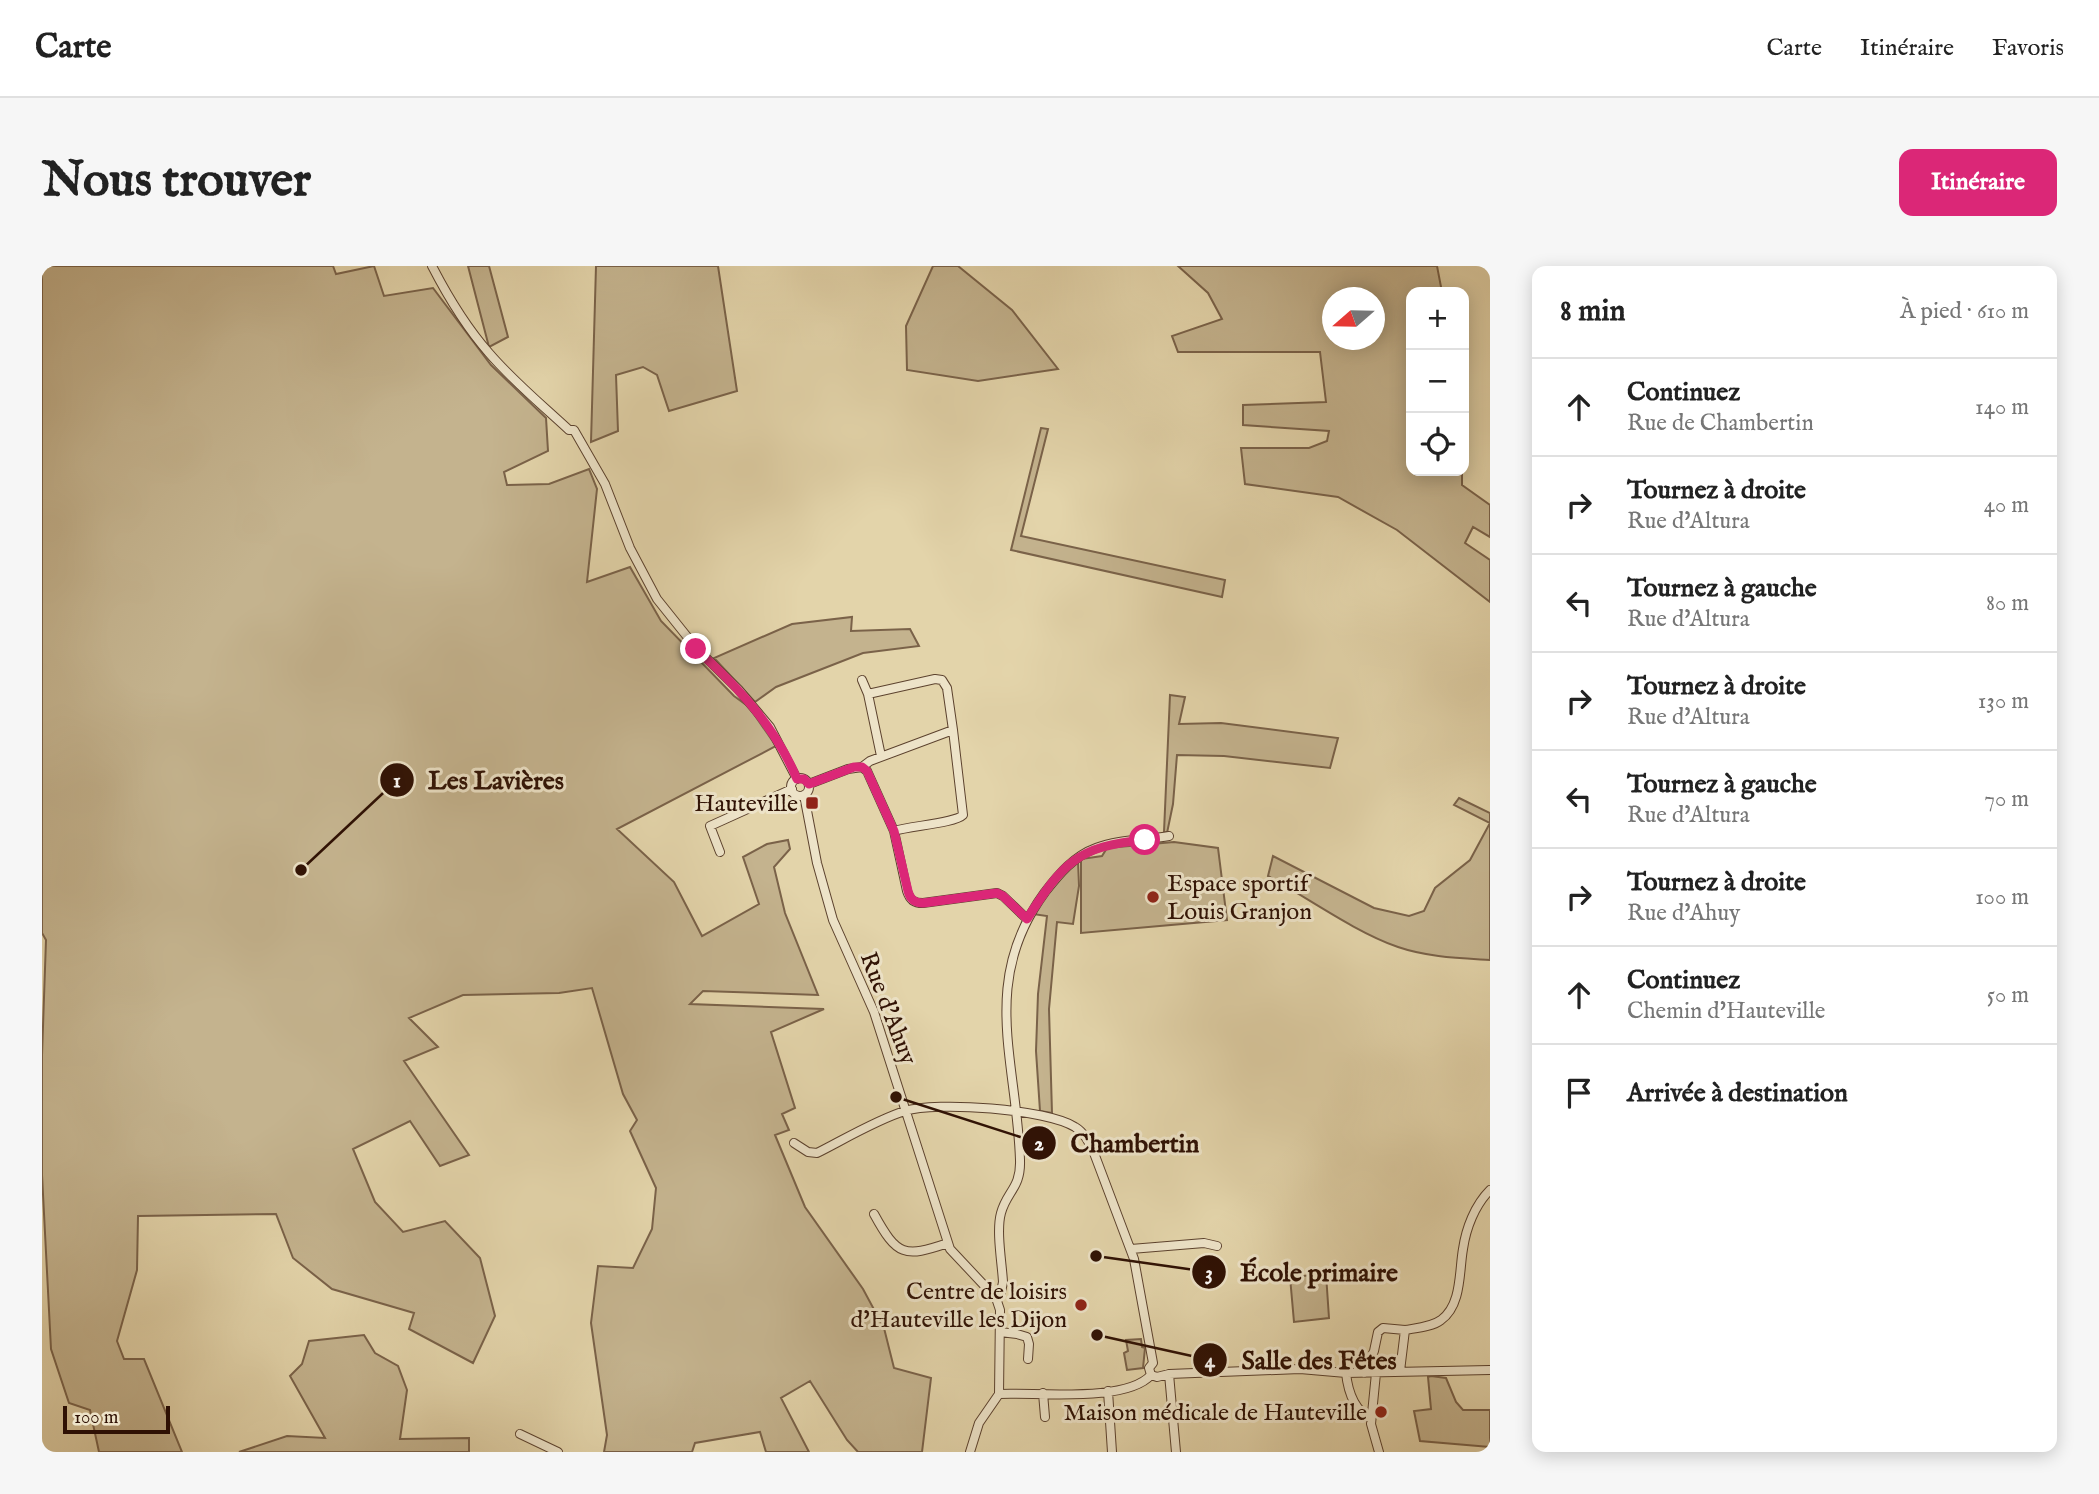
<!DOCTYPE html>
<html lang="fr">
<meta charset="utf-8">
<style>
:root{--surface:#fff;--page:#f6f6f6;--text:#222;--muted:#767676;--line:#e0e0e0;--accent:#db2777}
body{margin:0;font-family:"IM FELL English",serif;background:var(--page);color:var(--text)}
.controls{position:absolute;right:21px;top:21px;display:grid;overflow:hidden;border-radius:14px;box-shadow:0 4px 18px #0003}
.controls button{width:63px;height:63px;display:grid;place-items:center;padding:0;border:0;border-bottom:2px solid var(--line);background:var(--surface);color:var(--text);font:35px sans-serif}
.compass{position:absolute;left:1280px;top:21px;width:63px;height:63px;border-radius:50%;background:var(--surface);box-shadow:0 4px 18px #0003;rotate:250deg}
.scale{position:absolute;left:21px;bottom:18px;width:107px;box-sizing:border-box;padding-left:7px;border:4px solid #2f1104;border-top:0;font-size:19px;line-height:24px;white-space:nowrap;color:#2f1104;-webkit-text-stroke:5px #ede3c8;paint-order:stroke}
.stop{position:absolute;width:21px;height:21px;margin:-16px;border:5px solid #db2777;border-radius:50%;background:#fff}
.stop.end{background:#db2777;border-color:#fff;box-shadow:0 2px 7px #0008}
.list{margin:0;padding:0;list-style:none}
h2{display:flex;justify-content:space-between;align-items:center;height:91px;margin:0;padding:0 28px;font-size:30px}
h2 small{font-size:23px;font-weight:400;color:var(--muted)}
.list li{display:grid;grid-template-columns:46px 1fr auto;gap:21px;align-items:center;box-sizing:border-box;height:98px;padding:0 28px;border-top:2px solid var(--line)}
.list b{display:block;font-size:26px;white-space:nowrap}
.list p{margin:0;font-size:23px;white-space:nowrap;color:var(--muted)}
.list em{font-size:23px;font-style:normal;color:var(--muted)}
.icon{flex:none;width:38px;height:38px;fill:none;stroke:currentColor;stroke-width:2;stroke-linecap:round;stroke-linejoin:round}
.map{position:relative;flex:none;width:1448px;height:1186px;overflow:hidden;border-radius:14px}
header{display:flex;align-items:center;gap:42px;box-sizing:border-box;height:98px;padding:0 35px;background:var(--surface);border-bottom:2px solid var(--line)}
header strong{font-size:33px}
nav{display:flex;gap:38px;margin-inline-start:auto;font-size:24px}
.intro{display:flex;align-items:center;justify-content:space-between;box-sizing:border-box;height:168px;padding:0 42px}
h1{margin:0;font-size:49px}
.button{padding:18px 32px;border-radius:14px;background:var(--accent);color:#fff;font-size:24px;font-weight:700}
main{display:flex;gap:42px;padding:0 42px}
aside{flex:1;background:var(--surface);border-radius:14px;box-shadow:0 4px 18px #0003}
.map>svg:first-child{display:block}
.green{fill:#c4b38e;stroke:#7a6249;stroke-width:2;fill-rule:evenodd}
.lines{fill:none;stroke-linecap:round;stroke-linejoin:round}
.minor-casing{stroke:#5c422e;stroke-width:10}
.minor{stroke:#ede3c8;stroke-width:8}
.route{stroke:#db2777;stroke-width:9}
.poi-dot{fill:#8f2418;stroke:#ede3c8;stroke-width:2.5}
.labels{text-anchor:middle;stroke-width:6;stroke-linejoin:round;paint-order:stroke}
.poi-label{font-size:24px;fill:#2f1104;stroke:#ede3c8;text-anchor:end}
.street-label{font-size:24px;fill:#2f1104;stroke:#ede3c8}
.leader{fill:none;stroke:#2f1104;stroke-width:2.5}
.callout-dot{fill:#2f1104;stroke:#ede3c8;stroke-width:2.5}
.mark-label{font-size:21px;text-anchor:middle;font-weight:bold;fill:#fff}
.callout-label{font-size:26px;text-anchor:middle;font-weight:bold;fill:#2f1104;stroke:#ede3c8;stroke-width:6;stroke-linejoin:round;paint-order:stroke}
</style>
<header>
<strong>Carte</strong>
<nav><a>Carte</a><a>Itinéraire</a><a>Favoris</a></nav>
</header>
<div class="intro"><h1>Nous trouver</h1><a class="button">Itinéraire</a></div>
<main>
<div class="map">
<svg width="1448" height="1186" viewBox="0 0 1448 1186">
<rect width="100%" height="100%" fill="#e3d4aa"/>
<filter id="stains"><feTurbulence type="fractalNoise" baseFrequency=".00286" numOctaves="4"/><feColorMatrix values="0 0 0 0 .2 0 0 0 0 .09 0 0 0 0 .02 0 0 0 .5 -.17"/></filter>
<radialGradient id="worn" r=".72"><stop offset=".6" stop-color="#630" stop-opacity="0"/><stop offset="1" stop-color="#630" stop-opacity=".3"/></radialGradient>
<path class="green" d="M0,0H291L294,8L332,0L342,30L391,22L449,99L504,152L506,185L462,206L465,219L507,218L547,203L555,223L545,316L588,301L619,355L692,430L707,441L734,480L575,563L632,616L660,670L717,638L701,591L725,578L746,574L748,583L732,601L743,647L776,729L661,725L648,738L782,743L729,766L753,842L740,848L747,864L733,869L763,941L821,1023L842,1062L852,1102L889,1112L880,1186H816L805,1174L768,1115L739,1132L767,1186H724L718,1166L653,1177L650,1186H562L565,1169L549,1057L556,1000L591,1002L610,963L614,922L588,865L595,854L581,828L550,722L517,727L421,729L367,752L396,781L362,795L427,889L398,900L368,855L311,883L333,936L361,966L403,955L438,992L453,1050L431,1097L367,1063L372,1047L290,1023L251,992L234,948L96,950L95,1004L75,1075L82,1093H102L140,1186H57L48,1144L27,1137L9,1083L0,909V789L4,674L0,667Z
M426,0H447L466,71L447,81Z
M554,0H676L695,125L627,145L615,109L601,101L574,109L576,165L549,176Z
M891,0H916L970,44L1016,103L936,115L865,104L864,60Z
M1136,0H1395L1400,26H1369V205H1420V219L1448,239V271L1431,261L1423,277L1448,294V336L1355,264L1296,231L1203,218L1199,182H1267L1285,175L1287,165L1201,159V139L1284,136L1278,86H1136L1130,70L1180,53L1166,27ZM1290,32H1332V74H1290Z
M999,162L1006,163L979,270L1183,314L1180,331L969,284Z
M810,351L809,365L868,363L877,380L821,387L734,421L713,436L672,392L750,358Z
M1128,429L1143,431L1137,458L1179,457L1296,472L1288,502L1182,490L1135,489L1131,538L1125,567L1122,566Z
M1417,532L1448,547V694C1417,692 1385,691 1356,681C1313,666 1266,632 1226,610L1231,590L1332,642L1367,650L1382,645L1393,622L1428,594L1448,557L1412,539Z
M1132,576L1176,582L1185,654L1039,667V593L1060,590L1065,582Z
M1036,595L1037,620L1031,658L1015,656L1007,743L1010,847L998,845L994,785L996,728L1005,650L991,648L1018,612Z
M1284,1008L1287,1052L1252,1056L1248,1011Z
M322,1069L333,1087L356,1100L365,1124L358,1173L427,1172V1186H197L245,1170L283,1172L248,1110L260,1098L267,1075Z
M1099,1073L1100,1081L1103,1082L1101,1102L1085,1104L1082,1087L1086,1085L1084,1074Z
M1389,1110L1404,1112L1414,1136L1421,1144H1448V1181L1378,1175L1372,1145L1389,1143L1386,1111Z"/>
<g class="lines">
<defs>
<path id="minor" d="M390,0C406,31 424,61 447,87C471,115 500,139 527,164H532L563,218L588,282L615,333L655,383L696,423L728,461L755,513
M820,414L826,428
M839,490L826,428L893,413L900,414L905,422L911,464
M820,501L828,495L911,464L921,549C913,557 868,560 852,565
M749 521a9 9 0 1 1 18 0a9 9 0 1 1-18 0Z
M767,518L806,503L820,501L825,505L852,565L865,625C868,634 872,637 881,637L955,627L961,630L985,653
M762,529L775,597L791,654L832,746L908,983L954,1032
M678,586L668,560L750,523
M752,877L766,886L775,887C801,874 836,853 863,845C894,835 1005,843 1033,861C1043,867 1047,877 1052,887L1092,993L1111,1097L1107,1102L1109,1109
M832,948C855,990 862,992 906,977
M1089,983L1162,977L1175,980
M958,1066L975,1068L985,1071L987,1078L986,1093
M1358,1105L1363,1064C1374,1062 1390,1061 1399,1054C1420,1039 1417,1005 1421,983C1424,962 1433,939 1448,924
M1304,1107C1306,1126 1312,1144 1329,1153
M1322,1107L1332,1085L1336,1066L1341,1062L1363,1064
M1334,1107L1329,1158L1337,1186
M1127,1108L1134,1186
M1066,1125L1070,1186
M1001,1127L1003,1151
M957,1128L958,1044L954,1032L959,1026L961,1016C960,997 954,965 959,947C965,925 979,922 978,894C975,795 937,716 1003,626C1017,608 1032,590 1054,582C1076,573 1104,574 1127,570
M957,1128C994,1126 1084,1137 1109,1109L1115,1111L1127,1108L1258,1103L1304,1107L1448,1104
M478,1168L516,1186
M928,1186L937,1157L957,1128"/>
</defs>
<use href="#minor" class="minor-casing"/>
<use href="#minor" class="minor"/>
</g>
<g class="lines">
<path class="route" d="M654,383C696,421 733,460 755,513H762L767,518L812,501H820L825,505L852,565L866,625C868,633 872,637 881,637L955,627L961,630L985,653C1021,597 1035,580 1103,574"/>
</g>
<g class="poi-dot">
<rect x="763" y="530" width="14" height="14" rx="3.5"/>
<circle cx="1111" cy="631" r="7"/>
<circle cx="1039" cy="1039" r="7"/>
<circle cx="1339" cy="1146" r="7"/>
</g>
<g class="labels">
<g class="poi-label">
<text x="756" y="545">Hauteville</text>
<text x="1125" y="625" text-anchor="start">Espace sportif<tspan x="1125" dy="28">Louis Granjon</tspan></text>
<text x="1025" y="1033">Centre de loisirs<tspan x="1025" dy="28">d'Hauteville les Dijon</tspan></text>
<text x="1325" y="1154">Maison médicale de Hauteville</text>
</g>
<g class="street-label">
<text transform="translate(847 742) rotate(69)" y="8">Rue d'Ahuy</text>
</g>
</g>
<path class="leader" d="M259 604L355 514M854 831L997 877M1054 990L1167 1006M1055 1069L1168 1094"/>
<g class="callout-dot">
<circle cx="259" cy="604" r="7"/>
<circle cx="854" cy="831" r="7"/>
<circle cx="1054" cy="990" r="7"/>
<circle cx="1055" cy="1069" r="7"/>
<circle cx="355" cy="514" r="18"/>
<circle cx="997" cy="877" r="18"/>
<circle cx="1167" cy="1006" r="18"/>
<circle cx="1168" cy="1094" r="18"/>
</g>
<g class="mark-label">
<text x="355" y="521">1</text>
<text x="997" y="884">2</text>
<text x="1167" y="1013">3</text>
<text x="1168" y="1101">4</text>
</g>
<g class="callout-label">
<text x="454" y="523">Les Lavières</text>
<text x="1093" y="886">Chambertin</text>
<text x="1277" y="1015">École primaire</text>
<text x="1277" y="1103">Salle des Fêtes</text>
</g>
<rect width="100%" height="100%" filter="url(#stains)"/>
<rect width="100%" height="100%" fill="url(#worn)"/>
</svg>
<div class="controls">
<button>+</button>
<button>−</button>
<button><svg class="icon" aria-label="locate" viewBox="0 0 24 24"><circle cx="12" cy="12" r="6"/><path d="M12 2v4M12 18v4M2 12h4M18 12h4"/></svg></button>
</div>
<svg class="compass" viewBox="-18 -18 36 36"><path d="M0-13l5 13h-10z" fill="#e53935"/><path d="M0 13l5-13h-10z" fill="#767676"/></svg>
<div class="scale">100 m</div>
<div class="stop" style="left:1103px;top:574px"></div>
<div class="stop end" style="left:654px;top:383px"></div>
</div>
<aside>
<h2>8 min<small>À pied · 610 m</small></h2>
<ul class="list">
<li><svg class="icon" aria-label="ahead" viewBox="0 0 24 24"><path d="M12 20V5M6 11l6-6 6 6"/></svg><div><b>Continuez</b><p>Rue de Chambertin</p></div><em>140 m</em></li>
<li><svg class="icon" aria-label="right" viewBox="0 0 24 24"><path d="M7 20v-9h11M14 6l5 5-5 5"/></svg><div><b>Tournez à droite</b><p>Rue d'Altura</p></div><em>40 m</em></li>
<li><svg class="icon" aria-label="left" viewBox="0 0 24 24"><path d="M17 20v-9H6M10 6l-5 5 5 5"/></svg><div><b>Tournez à gauche</b><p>Rue d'Altura</p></div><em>80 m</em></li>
<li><svg class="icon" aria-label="right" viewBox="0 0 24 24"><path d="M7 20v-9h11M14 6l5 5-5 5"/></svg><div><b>Tournez à droite</b><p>Rue d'Altura</p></div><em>130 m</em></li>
<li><svg class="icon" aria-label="left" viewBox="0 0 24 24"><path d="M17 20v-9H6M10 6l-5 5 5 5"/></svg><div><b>Tournez à gauche</b><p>Rue d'Altura</p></div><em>70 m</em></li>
<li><svg class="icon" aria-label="right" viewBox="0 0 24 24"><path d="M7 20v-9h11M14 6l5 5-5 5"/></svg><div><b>Tournez à droite</b><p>Rue d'Ahuy</p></div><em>100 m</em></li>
<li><svg class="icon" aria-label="ahead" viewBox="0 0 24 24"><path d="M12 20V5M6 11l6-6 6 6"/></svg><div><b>Continuez</b><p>Chemin d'Hauteville</p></div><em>50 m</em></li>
<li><svg class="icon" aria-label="arrive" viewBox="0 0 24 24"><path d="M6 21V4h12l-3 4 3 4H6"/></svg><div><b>Arrivée à destination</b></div></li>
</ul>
</aside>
</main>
